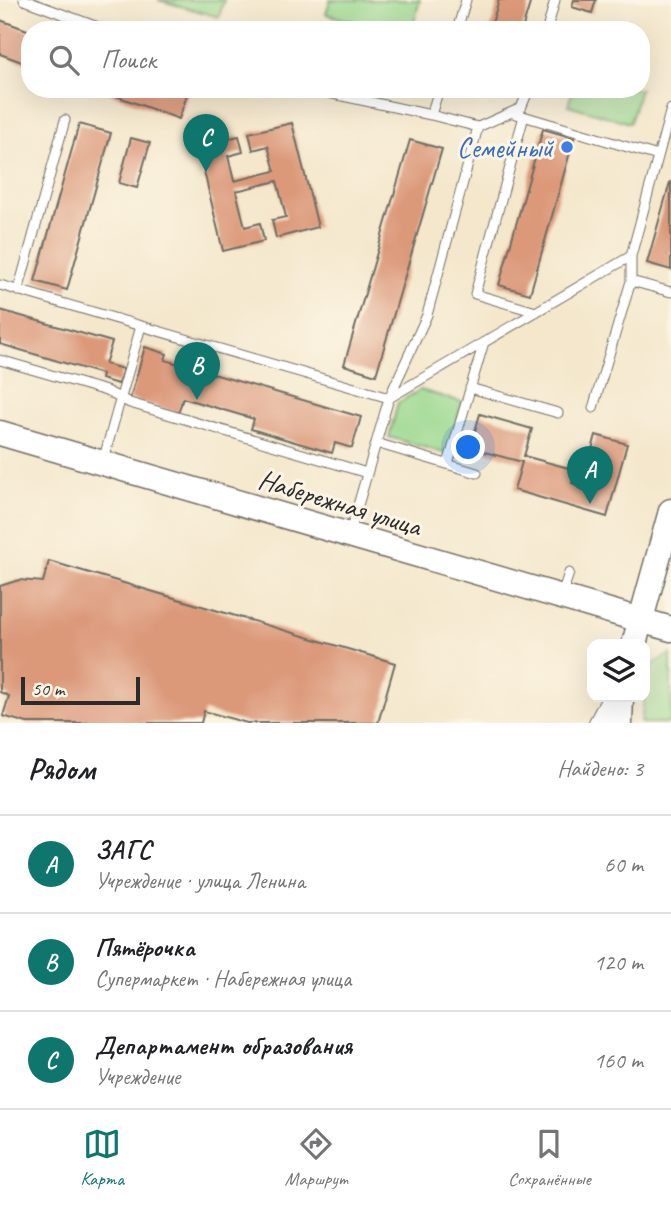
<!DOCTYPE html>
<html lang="ru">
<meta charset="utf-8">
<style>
:root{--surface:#fff;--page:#f2f2f2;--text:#202124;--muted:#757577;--line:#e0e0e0;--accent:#0f766e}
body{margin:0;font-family:Caveat,sans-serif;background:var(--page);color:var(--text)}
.controls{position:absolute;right:21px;bottom:21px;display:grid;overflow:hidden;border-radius:14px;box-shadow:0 7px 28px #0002}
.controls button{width:63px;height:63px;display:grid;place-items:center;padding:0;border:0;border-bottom:2px solid var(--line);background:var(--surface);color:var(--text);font:35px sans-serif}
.scale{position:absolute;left:21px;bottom:18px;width:119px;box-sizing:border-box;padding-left:7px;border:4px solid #2b2b2b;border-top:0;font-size:19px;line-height:24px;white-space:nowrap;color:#2b2b2b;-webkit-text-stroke:5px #fcf5e5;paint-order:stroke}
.you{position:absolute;left:469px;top:448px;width:24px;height:24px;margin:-18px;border:5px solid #fff;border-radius:50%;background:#1a73e8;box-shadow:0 0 0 10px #1a73e833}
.badge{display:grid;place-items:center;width:46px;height:46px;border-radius:50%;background:var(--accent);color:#fff;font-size:23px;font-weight:700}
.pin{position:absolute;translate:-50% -58px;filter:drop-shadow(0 2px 4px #0008)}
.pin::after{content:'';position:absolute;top:37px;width:24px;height:21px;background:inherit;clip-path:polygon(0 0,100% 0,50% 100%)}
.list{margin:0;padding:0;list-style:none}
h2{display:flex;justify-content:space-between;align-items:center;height:91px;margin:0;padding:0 28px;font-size:30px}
h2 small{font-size:23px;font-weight:400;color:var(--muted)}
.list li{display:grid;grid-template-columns:46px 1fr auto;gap:21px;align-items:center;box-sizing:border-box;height:98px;padding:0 28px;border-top:2px solid var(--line)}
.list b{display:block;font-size:26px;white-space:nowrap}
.list p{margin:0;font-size:23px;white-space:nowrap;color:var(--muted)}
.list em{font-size:23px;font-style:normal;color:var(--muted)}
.icon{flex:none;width:38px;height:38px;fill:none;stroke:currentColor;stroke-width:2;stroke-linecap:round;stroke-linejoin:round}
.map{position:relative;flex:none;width:671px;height:723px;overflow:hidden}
.search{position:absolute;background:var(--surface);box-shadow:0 7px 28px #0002;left:21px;right:21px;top:21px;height:77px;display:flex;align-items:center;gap:18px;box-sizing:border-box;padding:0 24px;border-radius:28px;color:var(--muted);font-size:26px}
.sheet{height:385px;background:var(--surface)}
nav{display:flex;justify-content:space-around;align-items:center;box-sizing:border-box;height:98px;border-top:2px solid var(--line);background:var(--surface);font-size:19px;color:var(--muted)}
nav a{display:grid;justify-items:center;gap:4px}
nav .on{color:var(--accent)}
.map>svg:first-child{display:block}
.green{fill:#99d88e;stroke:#62825c;stroke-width:2}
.building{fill:#dc997a}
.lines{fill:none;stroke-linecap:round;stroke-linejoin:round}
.service-casing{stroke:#716d63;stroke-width:11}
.minor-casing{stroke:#716d63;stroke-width:20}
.secondary-casing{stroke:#716d63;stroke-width:27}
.service{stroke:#fff;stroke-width:9}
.minor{stroke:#fff;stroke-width:18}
.secondary{stroke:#fff;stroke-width:24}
.shop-dot{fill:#3f7fe0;stroke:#fcf5e5;stroke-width:2.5}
.labels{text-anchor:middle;stroke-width:6;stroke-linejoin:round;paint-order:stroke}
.shop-label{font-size:28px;fill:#366cbe;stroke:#fcf5e5;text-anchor:end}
.street-label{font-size:28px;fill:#2b2b2b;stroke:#fcf5e5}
</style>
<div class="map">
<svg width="671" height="723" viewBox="0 0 671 723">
<rect width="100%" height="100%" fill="#fcf5e5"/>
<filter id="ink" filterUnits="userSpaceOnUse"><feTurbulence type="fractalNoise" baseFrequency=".0143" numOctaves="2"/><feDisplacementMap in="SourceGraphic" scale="14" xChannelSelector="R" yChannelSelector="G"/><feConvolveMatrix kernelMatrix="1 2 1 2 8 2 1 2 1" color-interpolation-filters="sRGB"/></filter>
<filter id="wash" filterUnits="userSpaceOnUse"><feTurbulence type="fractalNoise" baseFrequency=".00686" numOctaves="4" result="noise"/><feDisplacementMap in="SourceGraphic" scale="28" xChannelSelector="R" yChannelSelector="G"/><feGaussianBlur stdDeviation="1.57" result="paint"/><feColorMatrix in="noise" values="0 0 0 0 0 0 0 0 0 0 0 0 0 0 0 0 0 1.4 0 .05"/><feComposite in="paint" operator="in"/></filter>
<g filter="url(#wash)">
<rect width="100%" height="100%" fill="#f4e7cc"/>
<path class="green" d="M158,0H224L219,17Z
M330,0H420L412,30H384L326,14Z
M573,89H640L630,123L568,105Z
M420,390L462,402L447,454L389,437L398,403Z
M671,654V723H641L647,674L655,663Z"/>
<g id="blocks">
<path class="building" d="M499,0H531L522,30H490Z
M574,0H596L592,13L572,7Z
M0,20L30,31V65L0,54Z
M97,89H189L179,119Z
M482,89H504L502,96Z
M292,123L318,227L276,238L272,220L286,217L277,181L236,191L245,227L260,223L264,241L223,251L198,146L239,136L243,152L228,156L234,181L275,171L268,146L253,150L249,133Z
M79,124L111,133L67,290L35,281Z
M543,129L574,138L530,294L499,285Z
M131,138L150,143L137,188L119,183Z
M410,140L442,149L376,375L344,365Z
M670,182H671V270L647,263Z
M0,310L112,342L105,364L123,369L118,384L101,379L102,374L0,344Z
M145,347L167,354L165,360L361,417L352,448L335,443L332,453L251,429L254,419L183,398L178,413L130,399Z
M480,414L532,429L524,456L576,470L572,483L582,486L596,435L627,444L607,517L514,490L522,462L470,448Z
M49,561L395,663L378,723H247L204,711L201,723H27L3,716L9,696L0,692V586L19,580L43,582Z"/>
</g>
</g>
<g filter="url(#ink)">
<use href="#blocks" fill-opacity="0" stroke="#716d63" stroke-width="2"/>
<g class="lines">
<defs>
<path id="service" d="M24,0L106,30
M457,30L466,0
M547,30L555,0
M310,89L431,115
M671,109L631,256V281L671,292
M513,113L658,156
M524,116L475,294L536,312
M478,127L521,108L529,89
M0,285L389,398L631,256
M18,291L65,120
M0,360L106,391L130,403L367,473
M470,388L558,413
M593,408L631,281
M376,443L477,473
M103,461L141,326
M448,464L484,342
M350,533L389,398L427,315L478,127L431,115L439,89
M561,597L569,573"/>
<path id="minor" d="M598,723L612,697"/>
<path id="secondary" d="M0,433L671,629
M634,644L671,511
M620,723L621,697"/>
</defs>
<use href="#service" class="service-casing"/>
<use href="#minor" class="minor-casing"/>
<use href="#secondary" class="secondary-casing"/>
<use href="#service" class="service"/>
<use href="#minor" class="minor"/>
<use href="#secondary" class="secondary"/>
</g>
</g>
<circle class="shop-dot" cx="567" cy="147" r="7"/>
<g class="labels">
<g class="shop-label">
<text x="553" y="157">Семейный</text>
</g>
<g class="street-label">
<text transform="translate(340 502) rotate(17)" y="10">Набережная улица</text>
</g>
</g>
</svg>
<div class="controls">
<button><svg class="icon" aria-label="layers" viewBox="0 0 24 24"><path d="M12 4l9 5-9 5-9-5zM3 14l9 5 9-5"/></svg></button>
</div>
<div class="scale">50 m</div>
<div class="you"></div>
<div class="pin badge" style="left:590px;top:504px">A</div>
<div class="pin badge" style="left:197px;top:400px">B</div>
<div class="pin badge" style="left:206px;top:172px">C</div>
<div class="search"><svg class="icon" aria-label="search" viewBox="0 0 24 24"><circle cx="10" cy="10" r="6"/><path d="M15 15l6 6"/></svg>Поиск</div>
</div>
<section class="sheet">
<h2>Рядом<small>Найдено: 3</small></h2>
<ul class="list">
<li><span class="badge">A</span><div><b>ЗАГС</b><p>Учреждение · улица Ленина</p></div><em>60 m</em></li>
<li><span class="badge">B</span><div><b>Пятёрочка</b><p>Супермаркет · Набережная улица</p></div><em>120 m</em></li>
<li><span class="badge">C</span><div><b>Департамент образования</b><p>Учреждение</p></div><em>160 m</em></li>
</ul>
</section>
<nav>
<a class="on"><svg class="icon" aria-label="map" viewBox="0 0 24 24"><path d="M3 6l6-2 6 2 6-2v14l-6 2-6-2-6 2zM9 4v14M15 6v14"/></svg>Карта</a>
<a><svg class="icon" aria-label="directions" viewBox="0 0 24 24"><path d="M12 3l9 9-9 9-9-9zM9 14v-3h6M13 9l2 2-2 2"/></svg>Маршрут</a>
<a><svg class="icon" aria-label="saved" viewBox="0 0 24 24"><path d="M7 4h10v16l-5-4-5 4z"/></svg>Сохранённые</a>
</nav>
